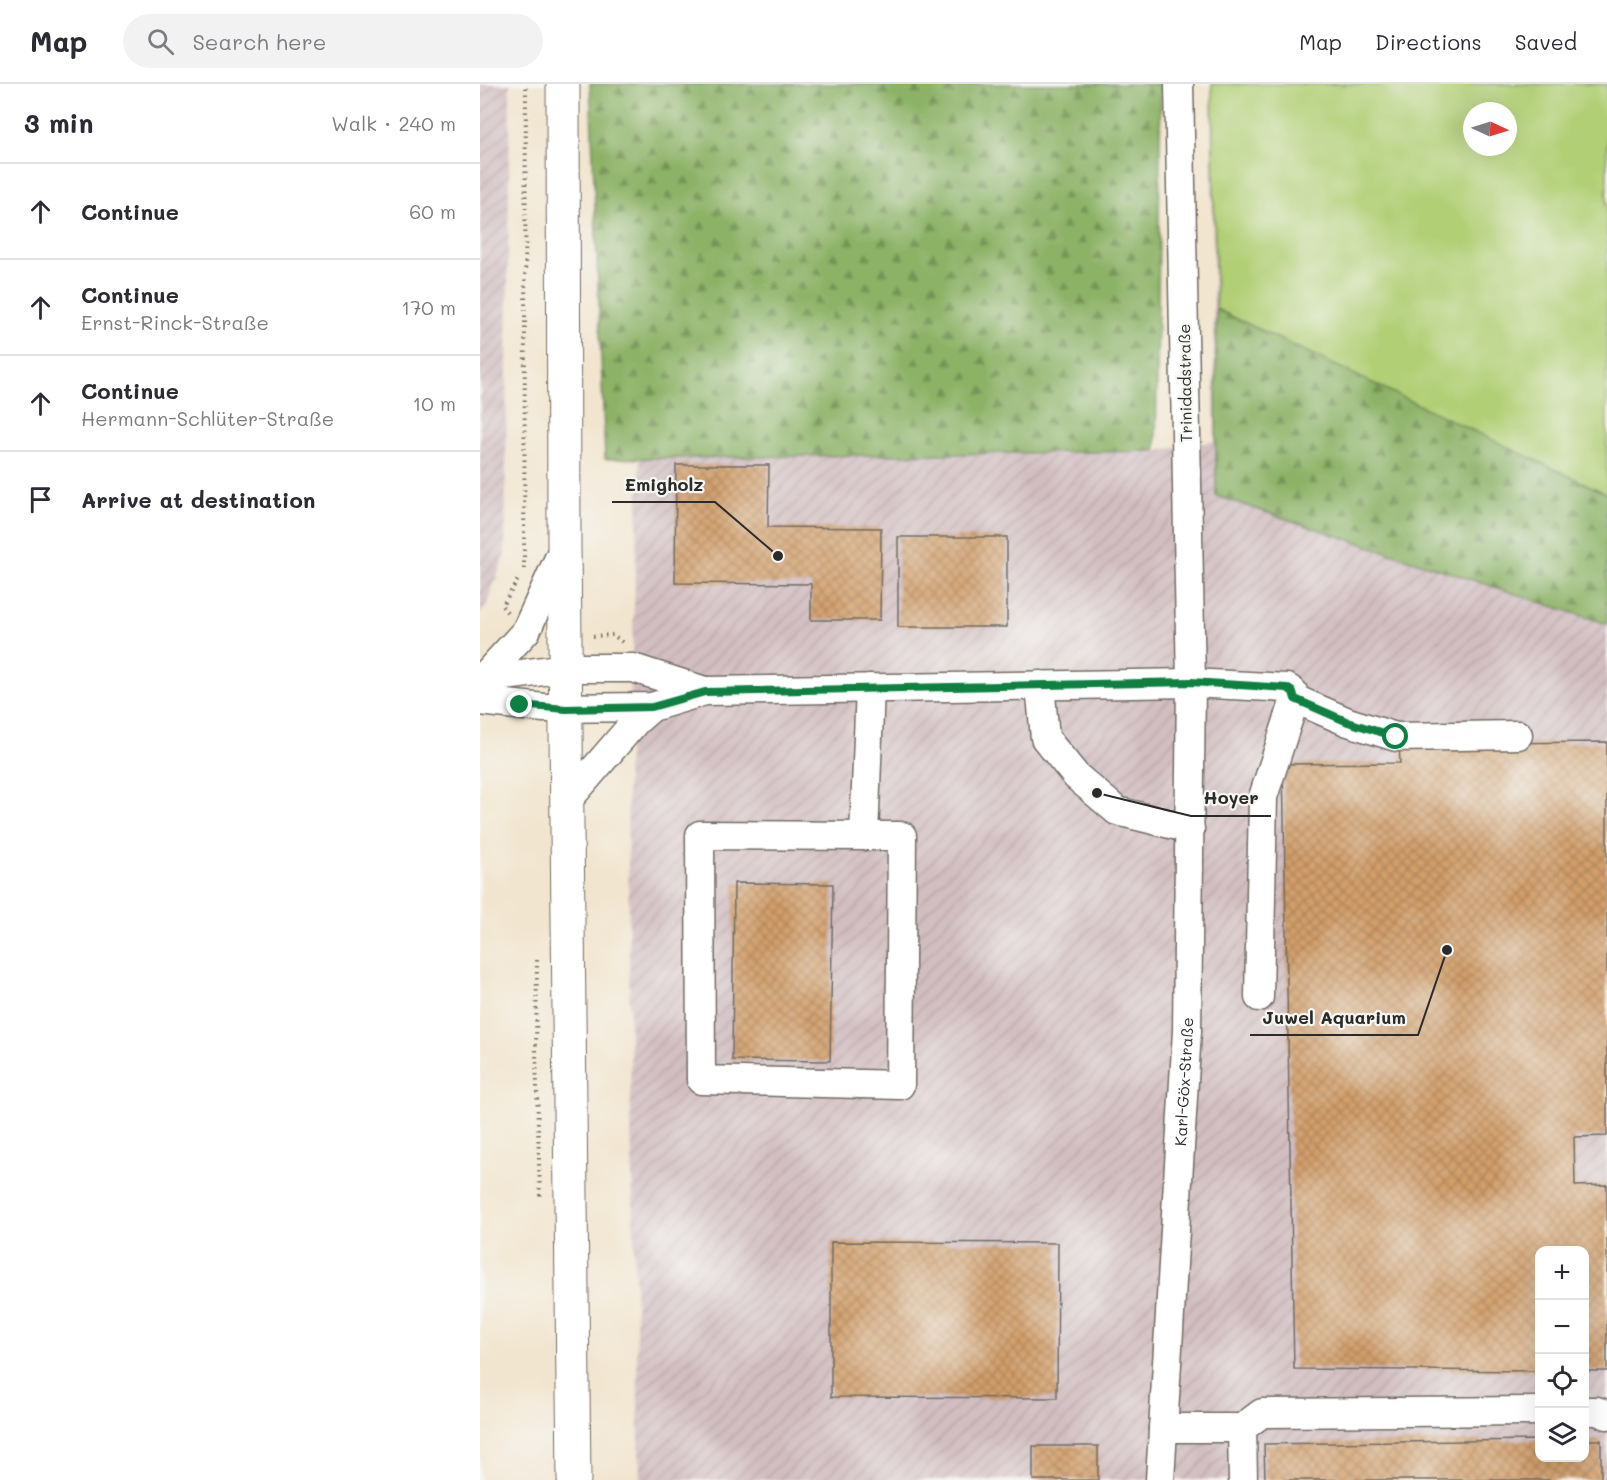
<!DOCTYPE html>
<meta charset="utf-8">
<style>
:root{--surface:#fff;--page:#f2f2f3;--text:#2b2b33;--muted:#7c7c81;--line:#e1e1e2}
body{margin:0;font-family:Mali,sans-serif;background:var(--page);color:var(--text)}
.controls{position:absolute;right:18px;bottom:18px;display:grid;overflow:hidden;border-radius:12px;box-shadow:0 6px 24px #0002}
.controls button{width:54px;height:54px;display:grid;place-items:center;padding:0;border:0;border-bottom:2px solid var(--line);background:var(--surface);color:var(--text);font:30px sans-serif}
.compass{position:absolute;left:983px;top:18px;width:54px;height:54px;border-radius:50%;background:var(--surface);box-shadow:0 6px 24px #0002;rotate:94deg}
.stop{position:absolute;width:18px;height:18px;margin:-14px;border:4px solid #0b8043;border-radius:50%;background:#fff}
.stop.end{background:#0b8043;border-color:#fff;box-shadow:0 2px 6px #0008}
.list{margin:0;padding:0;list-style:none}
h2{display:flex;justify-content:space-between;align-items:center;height:78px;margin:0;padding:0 24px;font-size:26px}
h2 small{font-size:20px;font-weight:400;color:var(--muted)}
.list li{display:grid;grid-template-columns:39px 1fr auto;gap:18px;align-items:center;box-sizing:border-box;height:96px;padding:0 24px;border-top:2px solid var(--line)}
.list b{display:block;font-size:22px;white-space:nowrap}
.list p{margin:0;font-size:20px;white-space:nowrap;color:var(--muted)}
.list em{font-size:20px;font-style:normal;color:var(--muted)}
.icon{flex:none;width:33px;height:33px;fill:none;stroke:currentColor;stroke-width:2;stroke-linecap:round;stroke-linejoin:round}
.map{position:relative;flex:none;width:1127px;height:1396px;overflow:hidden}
header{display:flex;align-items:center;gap:36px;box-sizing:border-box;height:84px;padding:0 30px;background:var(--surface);border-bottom:2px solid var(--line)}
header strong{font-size:28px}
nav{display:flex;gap:33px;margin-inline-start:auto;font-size:21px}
.search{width:420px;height:54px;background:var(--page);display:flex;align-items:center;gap:15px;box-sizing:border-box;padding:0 21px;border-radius:33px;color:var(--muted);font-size:22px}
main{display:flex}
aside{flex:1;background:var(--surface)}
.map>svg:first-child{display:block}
.industrial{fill:url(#industrial-furrows);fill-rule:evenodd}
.grass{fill:#b1cf75;stroke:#6e7d50;stroke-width:1.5;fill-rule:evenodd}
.forest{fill:url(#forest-firs);stroke:#5c6e48;stroke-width:1.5}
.building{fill:url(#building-cross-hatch)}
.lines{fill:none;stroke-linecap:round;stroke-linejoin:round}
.minor-casing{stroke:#716c64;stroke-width:31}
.major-casing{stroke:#716c64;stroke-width:35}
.path{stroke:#716c64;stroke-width:4;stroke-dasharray:1.5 4.5;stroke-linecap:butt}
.minor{stroke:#fff;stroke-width:28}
.major{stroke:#fff;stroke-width:33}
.route{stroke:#0b8043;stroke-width:8}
.labels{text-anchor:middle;stroke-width:4.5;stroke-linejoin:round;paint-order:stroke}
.street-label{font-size:16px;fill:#2b2b2b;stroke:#f6f6f2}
.leader{fill:none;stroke:#2b2b2b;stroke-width:2}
.callout-dot{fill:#2b2b2b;stroke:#f6f6f2;stroke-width:2}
.callout-label{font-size:18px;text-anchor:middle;font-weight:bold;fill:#2b2b2b;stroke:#f6f6f2;stroke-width:4.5;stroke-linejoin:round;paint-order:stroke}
</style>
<header>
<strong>Map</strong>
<div class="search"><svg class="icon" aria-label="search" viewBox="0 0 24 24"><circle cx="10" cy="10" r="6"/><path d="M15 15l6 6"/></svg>Search here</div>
<nav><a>Map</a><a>Directions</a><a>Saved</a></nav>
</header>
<main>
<aside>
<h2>3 min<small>Walk · 240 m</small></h2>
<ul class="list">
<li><svg class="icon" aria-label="ahead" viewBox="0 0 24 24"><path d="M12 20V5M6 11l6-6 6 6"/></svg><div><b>Continue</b></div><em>60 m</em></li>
<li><svg class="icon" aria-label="ahead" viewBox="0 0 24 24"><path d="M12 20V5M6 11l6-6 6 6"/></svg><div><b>Continue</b><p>Ernst-Rinck-Straße</p></div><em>170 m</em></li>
<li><svg class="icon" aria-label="ahead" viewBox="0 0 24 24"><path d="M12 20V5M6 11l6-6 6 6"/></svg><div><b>Continue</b><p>Hermann-Schlüter-Straße</p></div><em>10 m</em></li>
<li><svg class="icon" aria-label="arrive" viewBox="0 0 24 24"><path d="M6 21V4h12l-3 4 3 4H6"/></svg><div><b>Arrive at destination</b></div></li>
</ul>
</aside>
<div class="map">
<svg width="1127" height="1396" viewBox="0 0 1127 1396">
<defs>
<pattern id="industrial-furrows" width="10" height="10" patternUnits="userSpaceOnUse" patternTransform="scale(1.5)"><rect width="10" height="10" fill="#d2bec1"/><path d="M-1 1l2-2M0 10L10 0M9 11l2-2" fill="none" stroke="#b4a3a6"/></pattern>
<pattern id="forest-firs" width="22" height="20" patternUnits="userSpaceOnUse" patternTransform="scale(1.5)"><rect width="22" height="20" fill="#8cb266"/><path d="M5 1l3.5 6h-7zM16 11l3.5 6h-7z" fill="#739154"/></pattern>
<pattern id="building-cross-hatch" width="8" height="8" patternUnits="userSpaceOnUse" patternTransform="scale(1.5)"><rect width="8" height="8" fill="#d39f6b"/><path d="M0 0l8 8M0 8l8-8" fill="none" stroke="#ab8258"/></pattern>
</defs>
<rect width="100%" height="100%" fill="#f6f6f2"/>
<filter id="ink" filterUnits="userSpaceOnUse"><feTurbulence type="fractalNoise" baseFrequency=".0167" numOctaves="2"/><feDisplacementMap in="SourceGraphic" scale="12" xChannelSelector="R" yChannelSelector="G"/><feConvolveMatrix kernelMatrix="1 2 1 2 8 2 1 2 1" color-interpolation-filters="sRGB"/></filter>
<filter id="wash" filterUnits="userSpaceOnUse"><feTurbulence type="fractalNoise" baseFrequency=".008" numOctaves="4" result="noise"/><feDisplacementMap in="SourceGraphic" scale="24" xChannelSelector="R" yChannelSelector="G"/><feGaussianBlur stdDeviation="1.35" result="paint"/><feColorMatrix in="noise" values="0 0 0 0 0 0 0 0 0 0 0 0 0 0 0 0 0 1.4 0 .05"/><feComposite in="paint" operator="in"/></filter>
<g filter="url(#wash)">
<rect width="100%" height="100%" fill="#f2e5cf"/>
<path class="industrial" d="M0,0H30L25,470L6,522L0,531Z
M731,0H1127V1396H160L151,1040L147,691L160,375L676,367L735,357ZM992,27H1028V63H992ZM1060,1166H1104V1374H1060Z"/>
<path class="grass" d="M732,0H1127V410L736,225ZM992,27H1028V63H992Z"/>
<path class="forest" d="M110,0H681L676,367L125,375Z
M736,225L1127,410V540L736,412Z"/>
<g id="blocks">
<path class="building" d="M196,381H289L288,443L401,444L400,536H331V500L195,499Z
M418,453H527V543H418Z
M1127,658V1052L1094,1053L1095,1102L1127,1101V1287H1104V1166H1060V1287L814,1285L803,680L920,679L919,660Z
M254,799L353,800L350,977L252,976Z
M351,1158L578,1159L577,1314L351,1313Z
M1060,1356V1374H1104V1356H1121V1396H785L784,1360Z
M553,1362H618V1396H553Z"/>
</g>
</g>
<g filter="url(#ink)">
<use href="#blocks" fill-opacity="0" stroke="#716c64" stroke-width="1.5"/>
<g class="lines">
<defs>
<g id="minor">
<path d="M2,595L86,584H153L225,607"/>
<path d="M0,597L46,547L84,463"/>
<path d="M560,601L565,654L596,692L637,727L710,745"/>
<path d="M815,615L868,638L916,653L1038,651"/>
<path d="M0,617L64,624L172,623L225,607L711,599L807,604L813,608L815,615L783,713L779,913"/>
<path d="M87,717L155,638L172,623"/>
<path d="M384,752H422L420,1001L221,996L220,751L384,752L390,604"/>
<path d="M1104,1327H1117L1127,1331"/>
<path d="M683,1344H762L782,1329L1060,1327"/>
<path d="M762,1344L763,1396"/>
<path id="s1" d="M680,1396L707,947L711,599L699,0"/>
</g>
<path id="major" d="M83,0L84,462L94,1396"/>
</defs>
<use href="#minor" class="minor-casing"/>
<use href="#major" class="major-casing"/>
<path class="path" d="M44,485L46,0
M27,528L22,522L39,494
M113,552L133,551L142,558
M57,876L56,969L60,1112"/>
<use href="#minor" class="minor"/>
<use href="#major" class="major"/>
</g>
</g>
<g class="lines" filter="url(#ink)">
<path class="route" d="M40,621L86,625L172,623L225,608L711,598L807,604L813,608L815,615L868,638L916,653"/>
</g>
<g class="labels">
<g class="street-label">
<text transform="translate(705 299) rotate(-91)" y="6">Trinidadstraße</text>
<text dy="6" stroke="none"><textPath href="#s1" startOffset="399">Karl-Göx-Straße</textPath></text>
</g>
</g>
<path class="leader" d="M298 472L235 418H132M617 709L711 732H791M967 866L938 951H770"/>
<g class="callout-dot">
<circle cx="298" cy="472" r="6"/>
<circle cx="617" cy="709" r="6"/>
<circle cx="967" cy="866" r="6"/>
</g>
<g class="callout-label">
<text x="184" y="407">Emigholz</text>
<text x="751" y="720">Hoyer</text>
<text x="854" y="940">Juwel Aquarium</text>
</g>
</svg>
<div class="controls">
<button>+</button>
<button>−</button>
<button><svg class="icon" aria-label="locate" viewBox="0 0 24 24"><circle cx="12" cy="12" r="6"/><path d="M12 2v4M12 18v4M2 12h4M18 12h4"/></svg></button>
<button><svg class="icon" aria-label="layers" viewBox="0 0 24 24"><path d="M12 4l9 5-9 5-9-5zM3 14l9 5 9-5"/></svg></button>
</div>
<svg class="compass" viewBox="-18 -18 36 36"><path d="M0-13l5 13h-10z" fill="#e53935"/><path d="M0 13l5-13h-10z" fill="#7c7c81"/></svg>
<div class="stop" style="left:916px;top:653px"></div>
<div class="stop end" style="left:40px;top:621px"></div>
</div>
</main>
